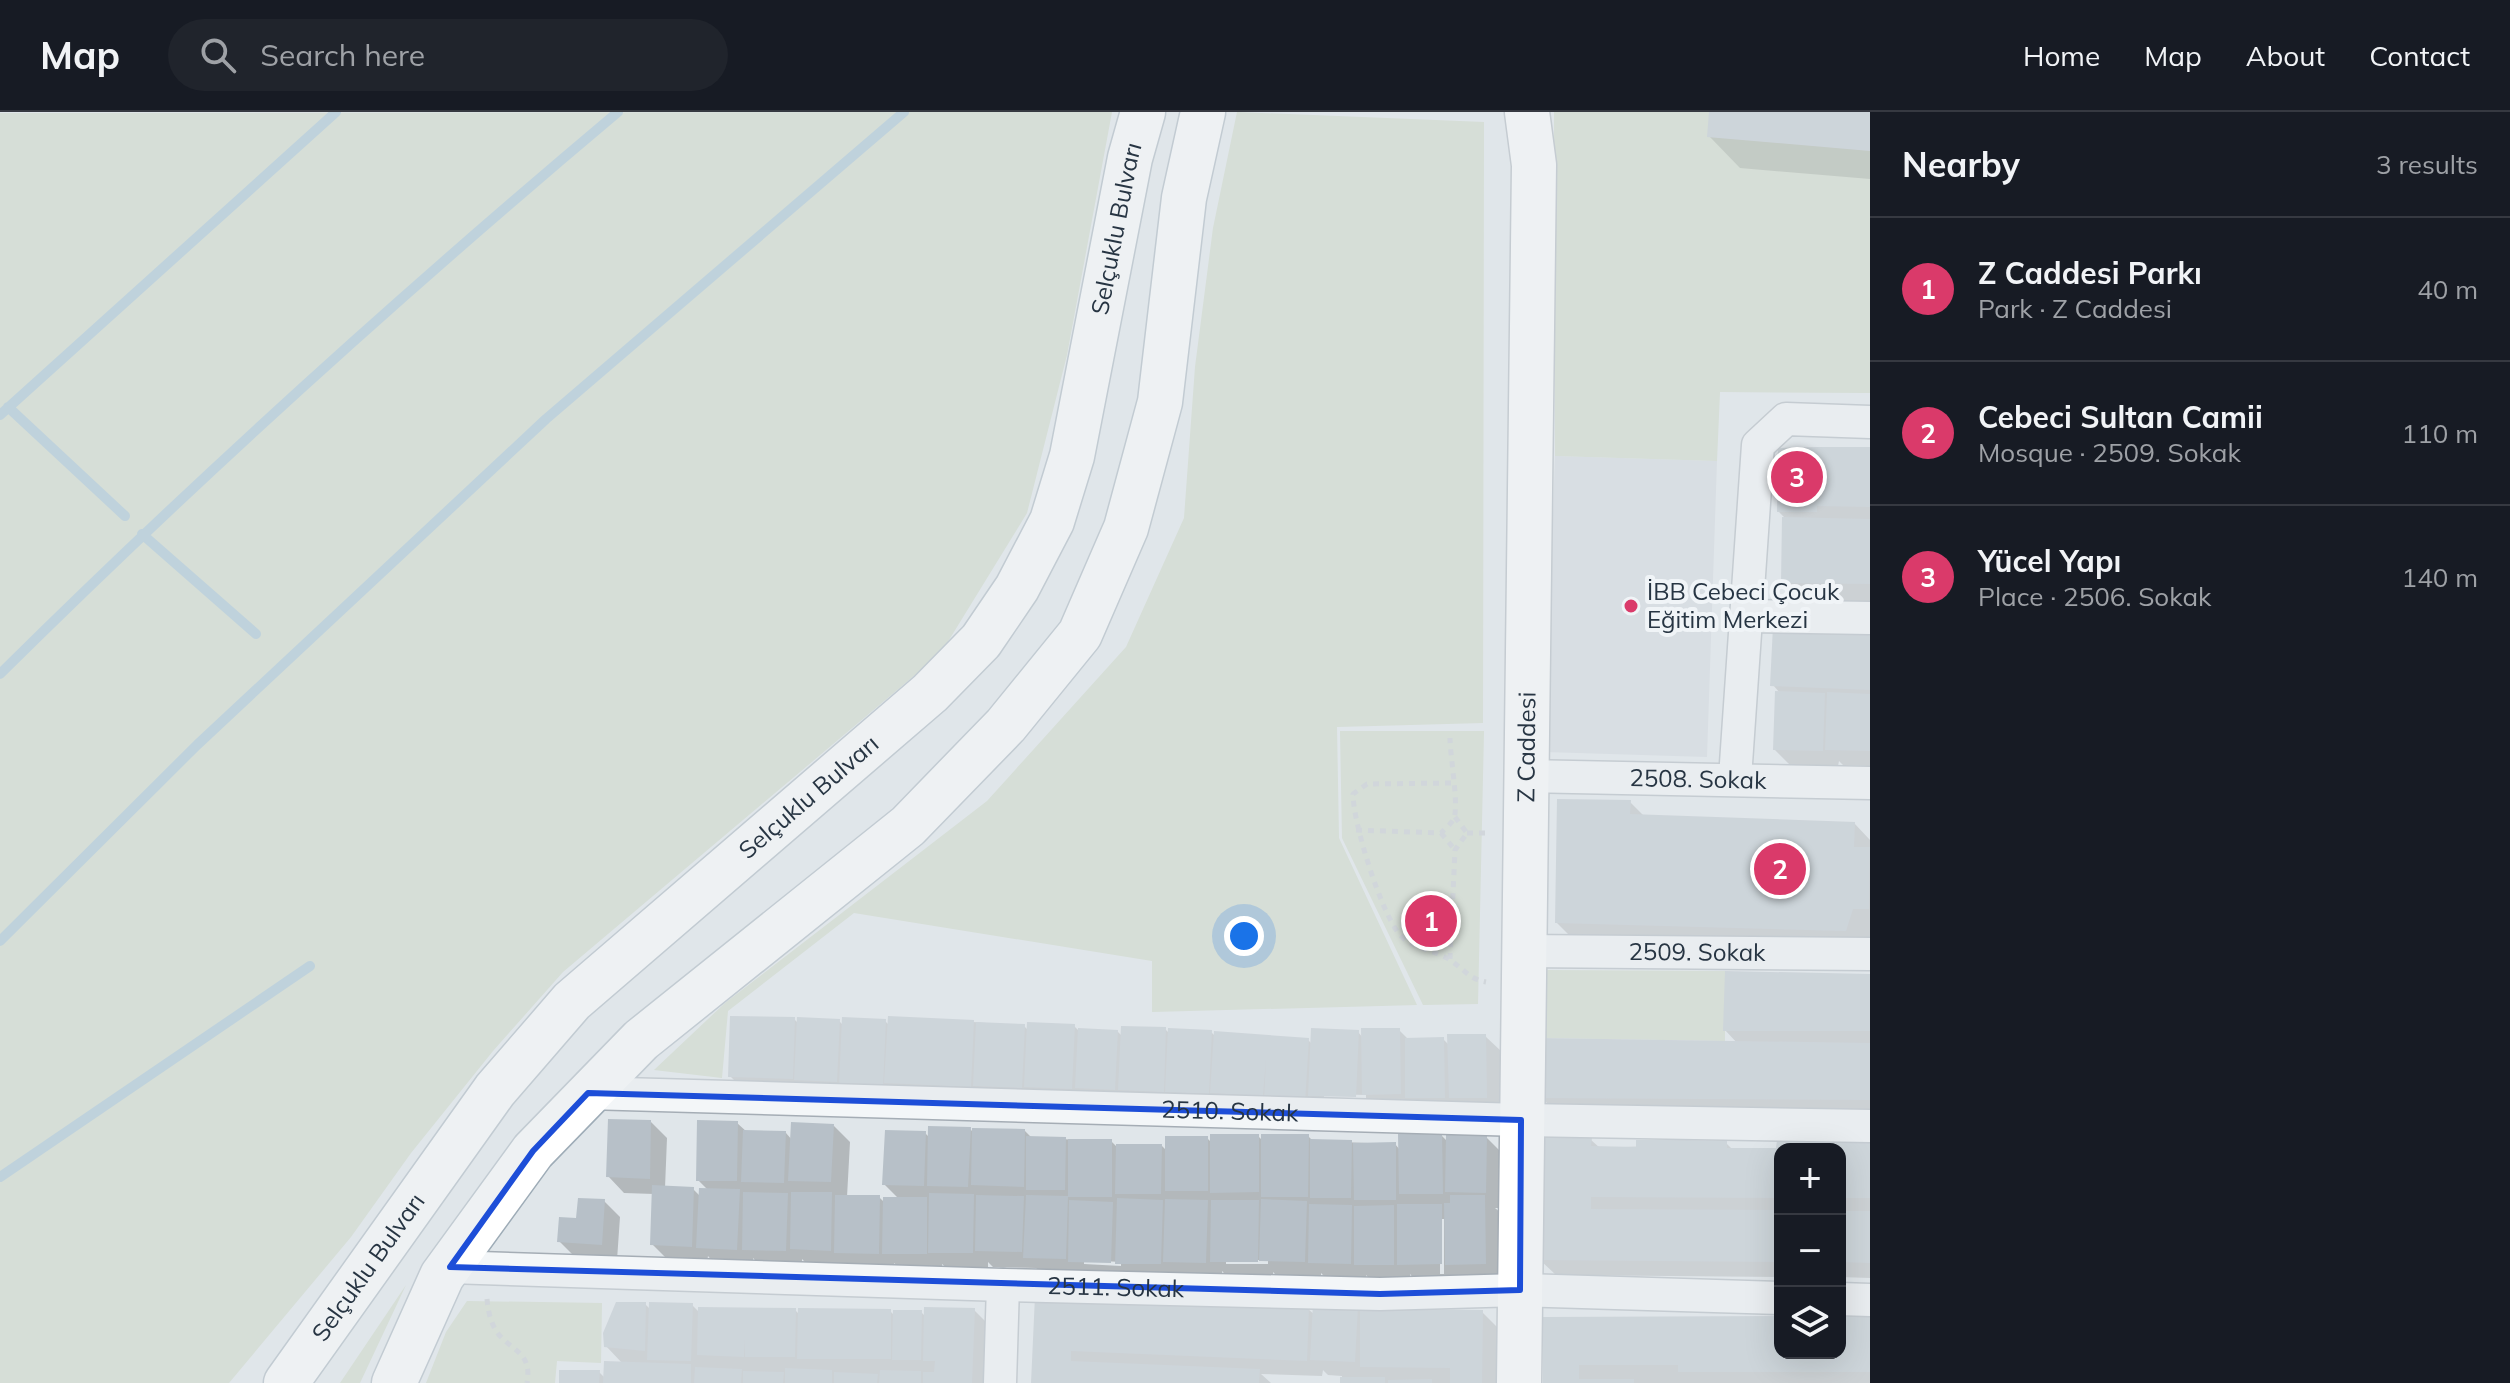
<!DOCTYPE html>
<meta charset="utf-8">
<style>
:root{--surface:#171b24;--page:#20242c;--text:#f1f3f6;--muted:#9ea1a6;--line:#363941;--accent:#da3a6a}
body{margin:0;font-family:Mulish,sans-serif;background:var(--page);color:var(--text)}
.controls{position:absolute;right:24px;bottom:24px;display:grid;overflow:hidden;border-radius:16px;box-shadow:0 8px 32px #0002}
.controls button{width:72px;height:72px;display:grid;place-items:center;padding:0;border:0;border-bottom:2px solid var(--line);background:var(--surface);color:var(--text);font:40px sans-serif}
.you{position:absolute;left:1244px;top:824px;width:28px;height:28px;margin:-20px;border:6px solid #fff;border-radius:50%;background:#1a73e8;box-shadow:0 0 0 12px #1a73e833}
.badge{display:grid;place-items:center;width:52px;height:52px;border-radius:50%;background:var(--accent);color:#fff;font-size:26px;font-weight:700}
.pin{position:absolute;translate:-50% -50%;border:4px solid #fff;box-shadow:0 2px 8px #0006}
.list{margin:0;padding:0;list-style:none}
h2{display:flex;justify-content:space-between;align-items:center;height:104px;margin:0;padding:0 32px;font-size:34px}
h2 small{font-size:26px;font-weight:400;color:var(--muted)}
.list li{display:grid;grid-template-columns:52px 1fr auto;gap:24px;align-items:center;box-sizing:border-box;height:144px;padding:0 32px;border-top:2px solid var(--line)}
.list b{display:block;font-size:30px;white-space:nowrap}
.list p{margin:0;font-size:26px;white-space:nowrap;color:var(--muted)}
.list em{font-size:26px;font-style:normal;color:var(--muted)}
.icon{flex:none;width:44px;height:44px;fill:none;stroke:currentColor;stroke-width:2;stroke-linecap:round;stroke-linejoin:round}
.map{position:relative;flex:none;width:1870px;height:1271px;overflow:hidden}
header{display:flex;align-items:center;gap:48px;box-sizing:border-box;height:112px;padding:0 40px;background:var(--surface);border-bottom:2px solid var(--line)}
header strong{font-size:38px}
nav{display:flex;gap:44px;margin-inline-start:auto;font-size:28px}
.search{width:560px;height:72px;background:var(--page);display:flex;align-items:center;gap:20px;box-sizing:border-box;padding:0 28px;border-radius:44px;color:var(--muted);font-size:30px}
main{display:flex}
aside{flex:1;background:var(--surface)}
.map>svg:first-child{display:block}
.built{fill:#ced5dc}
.green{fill:#c9d5c0}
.shadow{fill:#0003;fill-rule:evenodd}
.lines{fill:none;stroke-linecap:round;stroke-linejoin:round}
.stream{stroke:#98bacd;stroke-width:10}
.building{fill:#b7c0c8}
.street-casing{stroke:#a5adb5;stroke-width:35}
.secondary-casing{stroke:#a5adb5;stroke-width:47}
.primary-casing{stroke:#9eacb7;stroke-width:47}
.path{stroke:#bec4c9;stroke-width:5;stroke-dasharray:6 6;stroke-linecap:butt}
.street{stroke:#f3f6f8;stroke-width:32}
.secondary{stroke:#fff;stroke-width:44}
.primary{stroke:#fff;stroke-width:44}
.marked{fill:none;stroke:#1d4ed8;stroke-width:6;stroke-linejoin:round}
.poi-dot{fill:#da3a6a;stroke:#f0f4f7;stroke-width:3}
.labels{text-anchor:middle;stroke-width:8;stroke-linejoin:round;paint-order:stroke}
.street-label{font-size:24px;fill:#273543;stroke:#f0f4f7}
.poi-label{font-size:24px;fill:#273543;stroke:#f0f4f7;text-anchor:start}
</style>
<header>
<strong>Map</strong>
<div class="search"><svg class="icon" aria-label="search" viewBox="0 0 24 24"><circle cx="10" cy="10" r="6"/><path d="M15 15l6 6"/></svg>Search here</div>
<nav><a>Home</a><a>Map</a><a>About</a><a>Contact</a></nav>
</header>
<main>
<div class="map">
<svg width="1870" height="1271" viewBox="0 0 1870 1271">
<rect width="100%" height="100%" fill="#e0e6ea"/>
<path class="built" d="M1555,344L1717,349L1707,645L1545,640Z"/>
<path class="green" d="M1112,0L1067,243L1027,401L941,541L563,860L493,939L411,1041L351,1125L229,1271H0V1Z
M1237,0L1484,10L1483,611L1337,615L1339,726L1417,893L1152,900V849L854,801L728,899L722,966L654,958L725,891L987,689L1126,535L1184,406L1195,255L1213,116Z
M1554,0H1870V281L1720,280L1717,349L1555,344Z
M1340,619H1484L1478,892L1423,893L1342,726Z
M1542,858L1725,859V929L1540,926Z
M406,1173L360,1271H340Z
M467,1189L602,1191L601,1251L557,1249L555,1271H426L446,1220Z"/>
<path class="shadow" d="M1711,0H1870V67L1740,56L1709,24Z
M1870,338V514H1826L1783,471L1784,405L1779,400Z
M1870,519V654L1843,653L1839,649L1838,654H1791L1775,638L1780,581L1773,573Z
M1630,690L1644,704L1854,711L1870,728V849L1581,835L1557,811Z
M1870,864V1004L1557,1001L1541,985L1738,932L1725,918Z
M794,907L799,912L839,909L843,913L885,909L890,914L973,910L1024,914L1029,919L1074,914L1078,918L1118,920L1122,924L1165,917L1170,922L1211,920L1215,924L1308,928L1312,932L1358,920L1363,926L1399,918L1409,928L1443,927L1449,933L1485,924L1502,940L1503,1001L746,980L730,964ZM1324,982L1366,983V987L1324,986Z
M651,1010L667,1026L665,1076L693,1077L700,1084L708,1078L698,1068L737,1011L747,1020L786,1021L792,1028L834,1014L850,1030L847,1085H879L885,1091L899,1087L884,1072L925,1021L930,1026L970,1017L974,1021L1025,1019L1032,1026L1111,1029L1116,1034H1162L1167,1039L1207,1026L1212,1031L1258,1024L1263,1029L1308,1024L1313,1029L1395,1032L1400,1038L1441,1023L1448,1030L1486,1025L1502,1041V1096H1495L1501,1101V1168H1463L1458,1163V1168H1415L1410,1162V1168L1372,1169L1366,1163V1167H1327L1321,1161V1165L1277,1164L1273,1160V1165H1228L1222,1159V1167L1182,1166L1177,1161V1168L1042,1161L1036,1156L993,1155L988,1150V1157L947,1156L942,1152V1157H900L894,1151V1157L852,1156L846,1151V1154L808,1153L802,1147V1154L760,1153L753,1146V1153L714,1151L708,1144L707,1150L668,1148L652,1132L654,1082L624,1081L608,1064ZM1440,1107H1444V1162H1440ZM1084,1148L1121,1150V1154L1084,1152ZM1226,1148H1268V1152H1226Z
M1870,1025V1166L1840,1165V1037H1780V1165L1556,1163L1539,1147L1591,1028L1600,1036L1726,1031L1733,1038H1778V1030Z
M604,1089L620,1105L617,1148L575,1145L559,1129L578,1108Z
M1037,1187L1308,1197L1315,1203L1357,1196L1482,1200L1498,1216L1497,1271H1342V1264L1328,1263L1323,1258L1322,1264L1261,1262L1271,1271H1033Z
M645,1192L651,1198L692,1193L700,1201L795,1198L800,1203L890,1199L895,1204L921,1200L926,1205L974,1198L990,1214L989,1271H561L599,1260L605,1266L623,1252L606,1234Z
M1780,1206V1241H1840V1206H1870V1271H1545V1207Z"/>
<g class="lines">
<path class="stream" d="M8,295L125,404
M0,303L336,0
M142,422L256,522
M0,562C198,366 405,179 618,0
M0,829L197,633L546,307L904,0
M0,1065L310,854"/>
</g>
<path class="building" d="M1709,0H1870V39L1707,25Z
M1818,335H1870V395L1817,394V400H1777L1778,336Z
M1782,405L1870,407V472L1781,471Z
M1773,514L1870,517V578L1770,574Z
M1775,579L1825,581L1823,639L1773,638Z
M1827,580L1870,582V639L1825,638Z
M1557,687L1631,688L1630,702L1855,710L1854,735H1870L1869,797H1853L1846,819L1555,811Z
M1725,859L1870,862V919H1723Z
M730,904L795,905L793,967L728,965Z
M888,904L974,908L971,975L884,971Z
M797,905L840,907L837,970L794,968Z
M842,905L886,907L883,976L839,974Z
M976,910L1025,912L1022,976L973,974Z
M1027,910L1075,912L1072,977L1024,975Z
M1121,914L1166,915L1164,980L1118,978Z
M1078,916L1118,918L1115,978L1075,976Z
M1168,916L1212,918L1209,982L1165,980Z
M1311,916L1359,918L1356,985L1308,984Z
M1361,916H1400L1401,982L1362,983Z
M1214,919L1309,926L1305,991L1264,988L1266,947L1263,984L1210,981Z
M1447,922H1486L1487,986H1449Z
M1444,925L1445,986H1405V926Z
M1540,926L1870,931V988L1539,986Z
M608,1007L651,1008L650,1067L606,1065Z
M697,1008L738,1009L737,1069H696Z
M791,1010L834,1012L831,1070L788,1069Z
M928,1014L971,1015L968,1075L927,1074Z
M972,1016L1025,1017L1024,1075L971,1073Z
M743,1018L786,1019L784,1071L741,1070Z
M885,1018L926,1019L924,1074L882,1073Z
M1442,1021L1443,1082H1399L1398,1022Z
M1210,1022H1259V1080L1210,1081Z
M1261,1022H1309L1308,1085H1261Z
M1446,1023H1487L1486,1081L1445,1080Z
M1870,1023V1086H1840V1037H1780V1086L1591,1085V1097L1780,1098V1150L1537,1148L1539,1025L1592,1026L1591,1034L1636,1035V1028H1687L1727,1029V1036H1776L1777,1028Z
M1026,1024L1066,1025L1065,1078H1026Z
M1165,1024H1208V1079H1165Z
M1068,1027H1112V1085H1068Z
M1310,1027L1352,1028L1351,1086H1310Z
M1396,1030V1088H1354L1353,1031Z
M1116,1032H1162L1161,1082H1115Z
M652,1073L694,1075L692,1135L650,1133Z
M699,1076L740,1077L737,1138L696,1136Z
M743,1080L788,1081L786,1139L742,1138Z
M791,1080H832L831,1139L790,1137Z
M929,1081L974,1082L973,1141H928Z
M835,1083H880L879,1142L834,1141Z
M976,1083L1024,1084L1022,1140L975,1139Z
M1026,1083L1068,1084L1066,1147L1023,1146Z
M1450,1083H1485L1486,1152L1445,1153L1444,1091H1450Z
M883,1085H927V1142H882Z
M578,1086L605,1087L602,1133L557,1130L559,1105L576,1106Z
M1117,1086L1163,1088L1161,1152H1115Z
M1165,1087L1208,1088L1206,1151L1163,1150Z
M1261,1087L1307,1089L1305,1150L1259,1149Z
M1069,1088L1113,1090L1111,1151L1068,1150Z
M1211,1088H1259L1258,1150H1210Z
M1309,1092L1352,1093L1351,1152L1308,1151Z
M1397,1092H1442V1152L1397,1153Z
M1394,1093V1153H1354V1094Z
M1840,1099H1870V1151L1840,1150Z
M1035,1184L1309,1195L1307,1249L1071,1239V1249L1260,1257L1259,1271H1031Z
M616,1190H646L645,1239L604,1235L603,1221Z
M649,1190L693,1191L691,1249L647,1248Z
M1313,1191L1358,1194L1355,1250L1310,1248Z
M698,1195L796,1196L795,1245H745L744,1227V1245L697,1243Z
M924,1195L975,1196L972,1271H923V1260H934L935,1249H923Z
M798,1196L891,1197V1247H797Z
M1360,1196L1483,1198L1482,1271H1450V1256L1360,1255Z
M893,1198H922L921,1248H892Z
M1780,1204V1241H1840V1204H1870V1260H1678V1253H1579V1267H1634V1271H1543V1205Z
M604,1249L691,1252V1271H603Z
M695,1255L742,1257L741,1271H694Z
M785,1256L832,1258V1271H785Z
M559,1258H600L599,1271H559Z
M880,1258L921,1259V1271H879Z
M743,1259L784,1260L783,1271H743Z
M834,1260L878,1262L877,1271H834Z
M1340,1265H1385V1271H1340Z
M1432,1267V1271H1388V1268Z"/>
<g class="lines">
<defs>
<g id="street">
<path d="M1748,504L1870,506"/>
<path id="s1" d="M1524,664L1870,671"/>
<path d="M1735,666L1758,333L1786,307L1870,310"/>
<path id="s2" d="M1523,839L1870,842"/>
<path id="s3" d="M588,981L1521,1008L1870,1014"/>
<path id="s4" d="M450,1155L1003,1173L1380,1182L1520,1178L1780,1186"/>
<path d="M1840,1187L1870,1188"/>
<path d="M1000,1271L1003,1173"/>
</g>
<g id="secondary">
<path id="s5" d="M1519,1271L1534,53L1527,0"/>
</g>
<g id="primary">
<path id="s6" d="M286,1271L495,978L572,889L930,581L981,529L1017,476L1052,409L1072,344L1130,46L1143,0"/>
<path d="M394,1271L442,1164L533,1039L641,928L908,714L1006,613L1080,522L1126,416L1160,290L1184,86L1203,0"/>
</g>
</defs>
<use href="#street" class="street-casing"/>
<use href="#secondary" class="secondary-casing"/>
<use href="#primary" class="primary-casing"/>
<path class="path" d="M1451,671L1367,672L1353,682C1353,711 1381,801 1400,823C1411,836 1435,838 1450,848C1464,857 1469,867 1486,870
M1455,705L1467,721
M1356,718L1441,721C1445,717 1452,711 1454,706C1459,693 1450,644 1450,626
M1441,721L1455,738
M1467,721H1487
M1450,847L1455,738L1467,721
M487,1187C488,1199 491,1214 500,1224C515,1240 532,1242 527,1271"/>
<use href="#street" class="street"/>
<use href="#secondary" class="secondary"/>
<use href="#primary" class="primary"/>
</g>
<path d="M0 0H1870V1271H0ZM588,981L1521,1008L1520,1178L1380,1182L450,1155L533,1039Z" fill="#e0e6ea" fill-opacity=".55" fill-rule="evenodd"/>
<path class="marked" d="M588,981L1521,1008L1520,1178L1380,1182L450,1155L533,1039Z"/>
<circle class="poi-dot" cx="1631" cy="494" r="8"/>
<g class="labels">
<g class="street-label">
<text dy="8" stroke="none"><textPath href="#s6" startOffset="1462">Selçuklu Bulvarı</textPath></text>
<text dy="8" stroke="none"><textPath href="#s5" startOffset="636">Z Caddesi</textPath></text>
<text dy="8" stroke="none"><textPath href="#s1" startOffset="174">2508. Sokak</textPath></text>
<text dy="8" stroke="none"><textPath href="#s6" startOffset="790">Selçuklu Bulvarı</textPath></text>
<text dy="8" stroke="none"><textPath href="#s2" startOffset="174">2509. Sokak</textPath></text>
<text dy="8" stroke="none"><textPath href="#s3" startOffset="642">2510. Sokak</textPath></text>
<text dy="8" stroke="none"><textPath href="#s6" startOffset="142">Selçuklu Bulvarı</textPath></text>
<text dy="8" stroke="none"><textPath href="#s4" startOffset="666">2511. Sokak</textPath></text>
</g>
<g class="poi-label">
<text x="1647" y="488">İBB Cebeci Çocuk<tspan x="1647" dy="28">Eğitim Merkezi</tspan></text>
</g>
</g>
</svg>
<div class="controls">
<button>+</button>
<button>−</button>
<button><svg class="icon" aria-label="layers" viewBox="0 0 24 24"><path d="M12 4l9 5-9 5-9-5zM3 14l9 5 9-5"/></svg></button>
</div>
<div class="you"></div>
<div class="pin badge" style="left:1431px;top:809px">1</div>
<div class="pin badge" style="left:1780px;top:757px">2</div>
<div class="pin badge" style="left:1797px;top:365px">3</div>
</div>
<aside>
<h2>Nearby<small>3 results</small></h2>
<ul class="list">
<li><span class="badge">1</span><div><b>Z Caddesi Parkı</b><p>Park · Z Caddesi</p></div><em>40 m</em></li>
<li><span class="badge">2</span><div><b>Cebeci Sultan Camii</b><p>Mosque · 2509. Sokak</p></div><em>110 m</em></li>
<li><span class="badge">3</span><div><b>Yücel Yapı</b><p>Place · 2506. Sokak</p></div><em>140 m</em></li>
</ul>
</aside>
</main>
